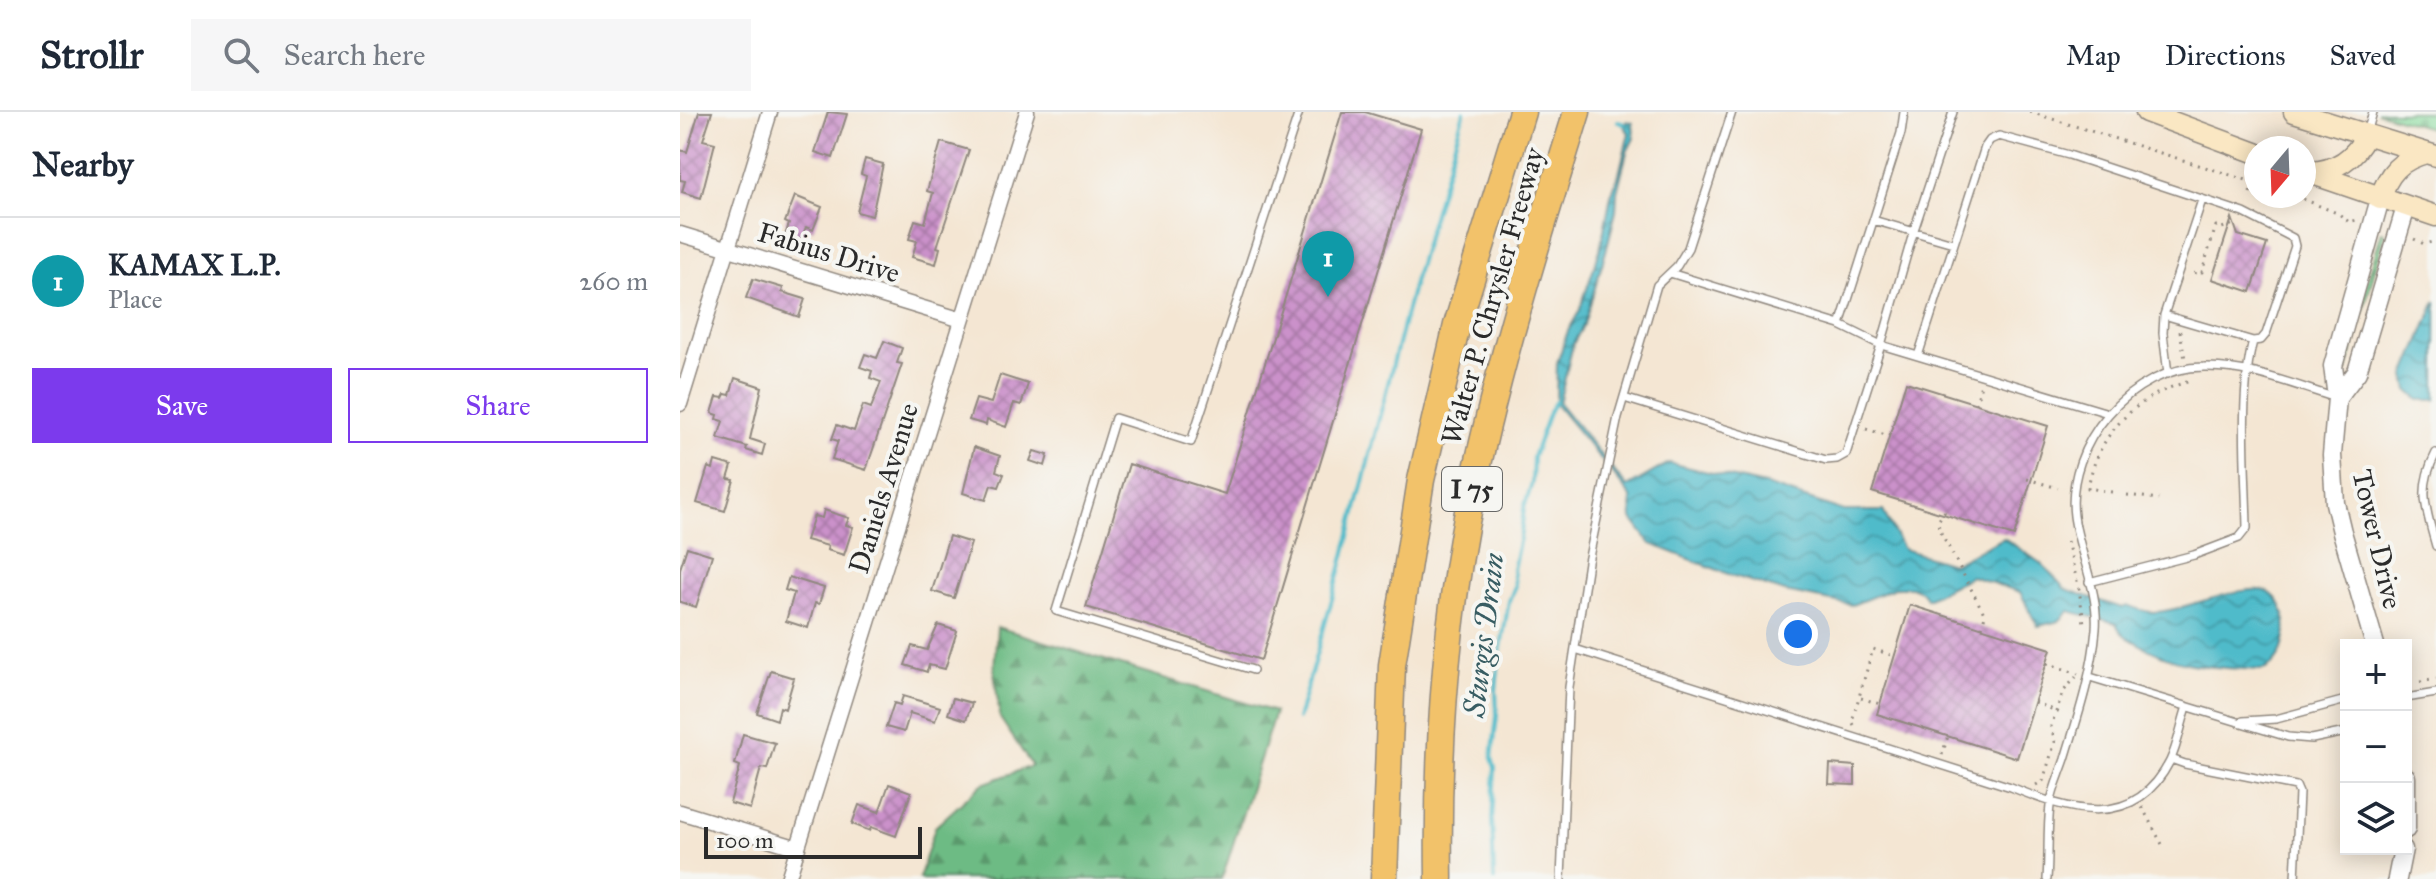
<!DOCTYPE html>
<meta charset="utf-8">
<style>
:root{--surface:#fff;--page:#f6f6f7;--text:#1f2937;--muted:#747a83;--line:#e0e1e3;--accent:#7c3aed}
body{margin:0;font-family:"IM FELL Great Primer",serif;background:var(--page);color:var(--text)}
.controls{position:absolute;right:24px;bottom:24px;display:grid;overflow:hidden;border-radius:0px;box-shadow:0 4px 20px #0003}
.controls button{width:72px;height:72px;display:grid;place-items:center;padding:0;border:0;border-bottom:2px solid var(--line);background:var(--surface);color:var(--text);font:40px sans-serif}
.compass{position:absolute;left:1564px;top:24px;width:72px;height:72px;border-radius:50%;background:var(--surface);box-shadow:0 4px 20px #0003;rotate:199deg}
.scale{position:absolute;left:24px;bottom:20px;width:218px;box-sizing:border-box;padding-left:8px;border:4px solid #2b2b2b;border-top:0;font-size:22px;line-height:28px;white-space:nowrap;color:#2b2b2b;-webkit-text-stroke:6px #f6f6f2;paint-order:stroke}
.you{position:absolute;left:1118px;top:522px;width:28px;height:28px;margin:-20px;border:6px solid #fff;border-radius:50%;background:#1a73e8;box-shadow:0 0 0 12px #1a73e833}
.badge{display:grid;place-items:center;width:52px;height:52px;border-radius:50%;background:var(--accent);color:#fff;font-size:26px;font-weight:700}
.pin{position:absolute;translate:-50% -66px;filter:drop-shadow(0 2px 4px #0008)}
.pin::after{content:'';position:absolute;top:42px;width:28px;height:24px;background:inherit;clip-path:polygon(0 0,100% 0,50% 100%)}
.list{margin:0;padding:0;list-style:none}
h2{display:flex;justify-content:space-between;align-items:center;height:104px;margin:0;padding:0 32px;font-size:34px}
h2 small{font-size:26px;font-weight:400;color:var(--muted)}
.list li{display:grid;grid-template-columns:52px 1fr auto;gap:24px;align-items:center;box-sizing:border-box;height:128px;padding:0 32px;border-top:2px solid var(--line)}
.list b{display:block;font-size:30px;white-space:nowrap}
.list p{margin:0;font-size:26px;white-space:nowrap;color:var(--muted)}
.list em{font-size:26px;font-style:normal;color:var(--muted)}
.actions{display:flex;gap:16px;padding:24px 32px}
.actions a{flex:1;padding:18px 0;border:2px solid var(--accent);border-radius:0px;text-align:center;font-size:28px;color:var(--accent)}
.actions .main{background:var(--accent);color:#fff}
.icon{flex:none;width:44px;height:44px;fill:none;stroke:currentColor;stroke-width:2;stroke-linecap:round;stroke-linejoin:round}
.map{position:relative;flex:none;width:1756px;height:767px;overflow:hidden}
header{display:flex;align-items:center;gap:48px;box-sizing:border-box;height:112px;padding:0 40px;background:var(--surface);border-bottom:2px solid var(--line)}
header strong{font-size:38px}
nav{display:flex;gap:44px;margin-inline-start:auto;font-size:28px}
.search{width:560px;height:72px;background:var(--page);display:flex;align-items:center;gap:20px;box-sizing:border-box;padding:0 28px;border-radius:0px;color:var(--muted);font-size:30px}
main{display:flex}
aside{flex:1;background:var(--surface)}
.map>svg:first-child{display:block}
.grass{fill:url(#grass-dots);stroke:#598364;stroke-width:2}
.forest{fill:url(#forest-firs);stroke:#4c7358;stroke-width:2}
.cemetery{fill:url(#cemetery-stones);stroke:#598364;stroke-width:2}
.water{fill:url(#water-waves);stroke:#3d737a;stroke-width:2}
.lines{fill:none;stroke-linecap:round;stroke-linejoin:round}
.stream{stroke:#4fbbca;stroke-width:4}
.building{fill:url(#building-cross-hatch)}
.service-casing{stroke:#90887f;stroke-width:10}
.minor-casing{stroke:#90887f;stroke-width:17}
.tertiary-casing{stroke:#90887f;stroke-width:21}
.secondary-casing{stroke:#90887f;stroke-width:23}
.motorway-casing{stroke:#90887f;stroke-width:29}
.path{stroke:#90887f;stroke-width:3;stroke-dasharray:2 6;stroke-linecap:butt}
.service{stroke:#fff;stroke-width:7}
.minor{stroke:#fff;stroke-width:14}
.tertiary{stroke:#fff;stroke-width:18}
.secondary{stroke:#fae7c3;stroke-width:20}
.motorway{stroke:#f2c26a;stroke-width:26}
.labels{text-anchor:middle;stroke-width:8;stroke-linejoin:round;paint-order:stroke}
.shield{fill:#f6f6f2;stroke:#686867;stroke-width:2}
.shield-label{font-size:26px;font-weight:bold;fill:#2b2b2b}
.street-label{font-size:28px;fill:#2b2b2b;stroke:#f6f6f2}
.water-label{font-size:30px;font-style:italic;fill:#385d63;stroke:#f6f6f2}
</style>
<header>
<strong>Strollr</strong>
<div class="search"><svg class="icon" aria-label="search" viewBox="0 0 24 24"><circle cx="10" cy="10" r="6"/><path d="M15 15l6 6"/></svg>Search here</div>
<nav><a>Map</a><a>Directions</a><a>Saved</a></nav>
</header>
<main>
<aside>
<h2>Nearby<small></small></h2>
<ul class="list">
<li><span class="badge" style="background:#0f9aa8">1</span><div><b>KAMAX L.P.</b><p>Place</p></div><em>260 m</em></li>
</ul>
<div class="actions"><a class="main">Save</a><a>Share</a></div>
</aside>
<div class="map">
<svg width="1756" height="767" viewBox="0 0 1756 767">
<defs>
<pattern id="grass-dots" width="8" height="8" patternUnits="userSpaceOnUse" patternTransform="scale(2)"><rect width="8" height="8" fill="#87db9d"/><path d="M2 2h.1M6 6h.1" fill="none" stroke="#75bc87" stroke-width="1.8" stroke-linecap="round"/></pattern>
<pattern id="forest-firs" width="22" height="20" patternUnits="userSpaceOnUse" patternTransform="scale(2)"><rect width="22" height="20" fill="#6dbb84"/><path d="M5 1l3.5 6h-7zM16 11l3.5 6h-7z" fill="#5a986c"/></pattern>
<pattern id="cemetery-stones" width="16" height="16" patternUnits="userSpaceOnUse" patternTransform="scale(2)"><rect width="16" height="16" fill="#87db9d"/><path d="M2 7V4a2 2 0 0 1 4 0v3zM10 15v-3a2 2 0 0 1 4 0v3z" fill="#75bc87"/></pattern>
<pattern id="water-waves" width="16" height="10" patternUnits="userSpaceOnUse" patternTransform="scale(2)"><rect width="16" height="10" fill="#4fbbca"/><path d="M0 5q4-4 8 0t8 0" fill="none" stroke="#4298a4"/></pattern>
<pattern id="building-cross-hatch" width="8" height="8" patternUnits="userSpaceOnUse" patternTransform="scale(2)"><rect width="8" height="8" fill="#cb91ca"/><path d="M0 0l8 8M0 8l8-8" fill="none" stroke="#a577a4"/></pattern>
</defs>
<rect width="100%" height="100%" fill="#f6f6f2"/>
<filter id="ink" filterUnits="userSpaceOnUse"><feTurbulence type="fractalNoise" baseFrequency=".0125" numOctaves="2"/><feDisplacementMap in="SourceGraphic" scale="16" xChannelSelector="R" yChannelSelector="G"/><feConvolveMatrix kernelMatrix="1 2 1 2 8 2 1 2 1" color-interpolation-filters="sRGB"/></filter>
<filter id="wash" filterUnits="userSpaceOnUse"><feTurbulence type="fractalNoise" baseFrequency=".006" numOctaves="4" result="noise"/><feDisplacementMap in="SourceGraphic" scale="32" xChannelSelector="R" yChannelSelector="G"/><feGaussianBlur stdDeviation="1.8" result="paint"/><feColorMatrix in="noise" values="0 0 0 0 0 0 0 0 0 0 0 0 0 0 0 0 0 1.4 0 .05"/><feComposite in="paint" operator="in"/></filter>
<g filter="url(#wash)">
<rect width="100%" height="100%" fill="#f4e6d3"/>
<path class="grass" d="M1702,119L1705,122L1666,260L1662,255Z"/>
<path class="forest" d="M317,515L595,600L542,767H239L255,715L302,672L352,654L320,606L314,558Z"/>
<path class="cemetery" d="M1697,0H1756V18Z"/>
<path class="water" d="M947,9L953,11L954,26L947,40L937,80L936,99L926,139L904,212L893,232L879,291L947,375L989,351L1089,374L1164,399H1203L1223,437L1272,452L1324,426L1363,453L1385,477L1442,496L1448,494C1455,495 1464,500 1472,500C1501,501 1565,469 1588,480C1614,493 1610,549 1583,558C1537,555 1499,557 1459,532C1448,526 1441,523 1436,511L1389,499L1379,509L1358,514L1340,480L1291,464L1247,487L1241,479L1231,475H1217L1172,493L1105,480L1048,462L971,432L952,407L951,386L946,378L876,293L877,251L888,219L899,200L920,138L931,83L939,62L949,21L944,14Z
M1756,189V288H1739L1728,278L1725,264Z"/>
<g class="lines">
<path class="stream" d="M938,9L944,12
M618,607L662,452L736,162L784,0
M814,767L812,708L815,656L812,646L817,604L816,578L819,547L829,489L835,474L833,457L841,421L844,396L852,371L853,345L870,298L876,289"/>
</g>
<g id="blocks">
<path class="building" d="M19,0H32L23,28L35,31L21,86L2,80L5,69L0,68V38L7,40Z
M148,0L167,2L153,46L135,40Z
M662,0H685L741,17L581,548L406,495L449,352L545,382Z
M261,30L289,38L257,135L260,136L256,152L232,145L237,129L229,127L235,108L245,111L253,81L247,79Z
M185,47L203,52L192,104L177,100L186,64L181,62Z
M115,84L142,95L133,118L126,115L119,132L104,126L109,112L105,110Z
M1552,106L1558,123L1587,132L1571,180L1532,167Z
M73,167L103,176L102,180L125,187L119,205L66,186Z
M204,229L222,236L217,251L222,252L186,358L152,347L158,329L152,327L157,313L174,319L183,293L191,296L201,270L190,266L192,259L180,255L185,242L197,246Z
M320,263L348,272L341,293L334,291L326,315L307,308L306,313L289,308L296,287L311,291Z
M55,266L82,275L70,327L85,332L82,343L66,338L67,335L38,326L43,309L37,307L38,303L32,301L37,285L43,286L45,282L50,283Z
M1226,270L1368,314L1334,424L1192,380Z
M294,335L320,344L316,359L324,362L319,375L311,373L306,388L283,381Z
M354,339L368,343L365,354L350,349Z
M35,349L52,354L48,367L54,368L45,399L17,391L28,355L33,357Z
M144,398L169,406L166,413L173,415L164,443L147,438L148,434L126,428L134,404L142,406Z
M269,424L291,431L274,486L252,479Z
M7,435L32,443L16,495L0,490V457Z
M109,465L144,476L139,492L135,491L128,516L106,509L114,481L105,478Z
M1230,493L1371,537L1337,646L1197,602Z
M258,513L277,519L265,557L249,553L247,560L225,553L232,534L247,538Z
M91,559L114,566L105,597L100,595L97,608L77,601Z
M223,584L260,595L255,609L230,601L224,620L206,615L214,591L220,593Z
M273,586L292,591L286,608L268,602Z
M63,622L95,631L87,657L81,656L70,697L50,691L60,654L55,652Z
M1150,652L1175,654V673L1149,672Z
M209,672L231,680L216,724L191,715L190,719L172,712L179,693L199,700Z"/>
</g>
</g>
<g filter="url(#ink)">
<use href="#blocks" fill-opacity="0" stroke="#90887f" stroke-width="2"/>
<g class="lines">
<defs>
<path id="service" d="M1273,0L1234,118L1201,233L1428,301
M1687,21L1693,0
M1193,108L1273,131
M990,161L1160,213L1221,21L1224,0
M1484,203L1573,229
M1238,244L1305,35L1310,28L1319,24L1389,43L1564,101L1613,126L1615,134L1586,222L1581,228L1573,229C1559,283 1566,359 1567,416L1559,426L1514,443L1409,470
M1488,262L1483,221L1484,203L1522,88
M944,286L1146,348L1157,347L1166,342L1201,233L1160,213
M1756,341C1737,377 1746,397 1756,434
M895,537L1331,675C1389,699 1454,720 1490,649C1498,633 1501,612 1507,595
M573,558L376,499L435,306L511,330L619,0
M1410,565L1608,625L1632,627L1666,620
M1726,586L1756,581
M1563,609L1596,607L1666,588
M1491,647L1505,652L1616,674L1619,681L1615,767
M881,767L889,575L908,450L938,305L977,173L997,154L1008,136L1052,0
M1367,767C1369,743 1367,718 1370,694C1372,679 1380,662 1385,647C1398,604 1412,563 1416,517C1419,479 1399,441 1394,404C1385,332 1451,255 1524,255C1569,254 1611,272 1653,285"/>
<path id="minor" d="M0,122L282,208
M0,292L90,0
M0,700L118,736
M108,767L347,0"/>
<path id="tertiary" d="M1657,286L1677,260L1726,95
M1695,533L1662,420L1655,391L1652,343L1657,286L1653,254L1700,87
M1726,665V717
M1717,767L1723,737"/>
<path id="secondary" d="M1466,0L1576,41
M1614,0L1756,44
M1624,59L1756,104
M1630,60C1656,59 1675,46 1686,23
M1700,87C1708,61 1720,48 1746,41"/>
<path id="motorway" d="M704,767L712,553L741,368L777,213L842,0
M759,767C757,638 765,507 792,380C819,251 858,126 897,0"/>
</defs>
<use href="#service" class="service-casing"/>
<use href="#minor" class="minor-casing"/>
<use href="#tertiary" class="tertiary-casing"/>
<use href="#secondary" class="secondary-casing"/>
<use href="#motorway" class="motorway-casing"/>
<path class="path" d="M1350,0L1576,71
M1570,81L1573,70
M1616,84L1659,102L1669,110L1677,108
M1734,127L1744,132L1756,129
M1515,162L1516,159L1522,160L1536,114L1542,116L1557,111
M1500,219L1505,247
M1296,292L1301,272
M1186,317L1209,324
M1347,367L1378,376
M1432,380L1408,376C1417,321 1458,282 1511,269
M1447,383L1479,387
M1265,399L1258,409L1259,417L1305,503L1302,515
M1387,429L1399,477L1404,511
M1367,551L1398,562
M1740,570L1756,567
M1181,586L1200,592
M1355,590L1380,601
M1174,613L1172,609L1193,537L1214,544
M1262,643L1268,624
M1356,673L1363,669L1375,630L1371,614L1383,580L1396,565
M1462,695L1483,734"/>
<use href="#service" class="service"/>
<use href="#minor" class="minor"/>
<use href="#tertiary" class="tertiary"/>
<use href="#secondary" class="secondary"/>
<use href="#motorway" class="motorway"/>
</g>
</g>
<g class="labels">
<rect class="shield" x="762" y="355" width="60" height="44" rx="6"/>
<g class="shield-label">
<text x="792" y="386">I 75</text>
</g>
<g class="street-label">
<text transform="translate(149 140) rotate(17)" y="10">Fabius Drive</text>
<text transform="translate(812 184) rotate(-74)" y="10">Walter P. Chrysler Freeway</text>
<text transform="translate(203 376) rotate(-73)" y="10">Daniels Avenue</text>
<text transform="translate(1698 427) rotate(77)" y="10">Tower Drive</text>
</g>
<g class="water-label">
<text transform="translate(804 523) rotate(-83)" y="10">Sturgis Drain</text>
</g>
</g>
</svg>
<div class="controls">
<button>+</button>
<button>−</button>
<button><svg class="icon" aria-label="layers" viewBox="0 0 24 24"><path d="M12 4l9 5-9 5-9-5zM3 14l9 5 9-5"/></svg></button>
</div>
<svg class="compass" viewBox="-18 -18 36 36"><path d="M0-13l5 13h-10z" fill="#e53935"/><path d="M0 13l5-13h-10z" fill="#747a83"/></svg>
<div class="scale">100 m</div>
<div class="you"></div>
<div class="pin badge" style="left:648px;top:185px;background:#0f9aa8">1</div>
</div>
</main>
